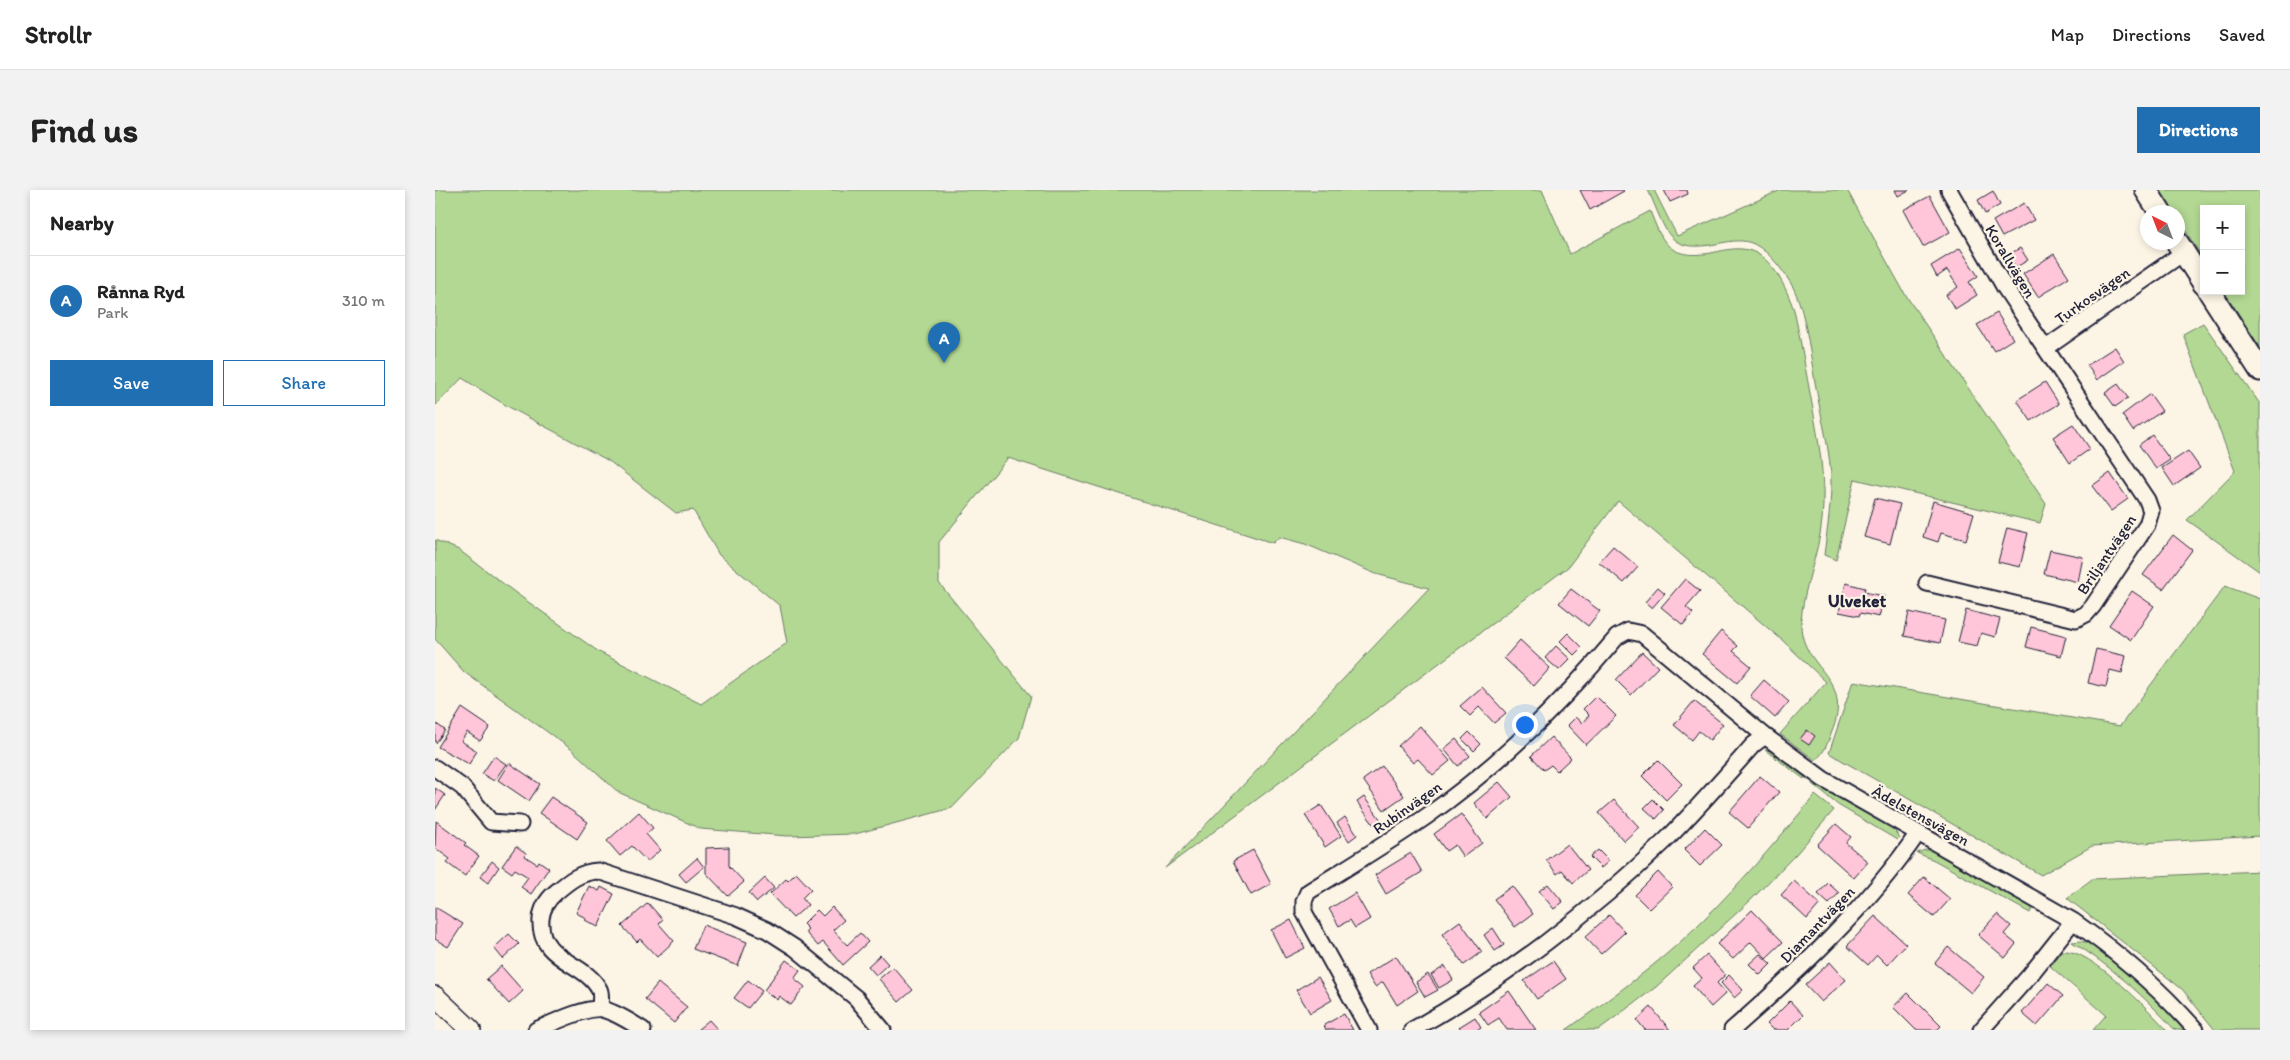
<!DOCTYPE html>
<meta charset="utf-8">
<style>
:root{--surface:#fff;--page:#f2f2f2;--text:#222;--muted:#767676;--line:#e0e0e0;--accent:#1f6fb2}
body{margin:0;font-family:Itim,sans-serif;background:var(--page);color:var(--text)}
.controls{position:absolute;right:15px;top:15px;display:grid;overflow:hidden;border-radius:0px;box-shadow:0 2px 8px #0003}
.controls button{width:45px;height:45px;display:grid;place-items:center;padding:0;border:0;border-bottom:1px solid var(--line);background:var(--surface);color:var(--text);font:25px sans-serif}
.compass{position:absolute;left:1705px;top:15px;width:45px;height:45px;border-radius:50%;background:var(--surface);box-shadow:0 2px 8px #0003;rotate:318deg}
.you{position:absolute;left:1089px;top:534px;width:18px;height:18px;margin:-12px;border:4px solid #fff;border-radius:50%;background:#1a73e8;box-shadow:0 0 0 8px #1a73e833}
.badge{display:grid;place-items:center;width:32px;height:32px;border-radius:50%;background:var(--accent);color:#fff;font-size:16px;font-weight:700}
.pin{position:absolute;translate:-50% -41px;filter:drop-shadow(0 1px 2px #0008)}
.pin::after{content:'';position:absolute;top:26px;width:18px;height:15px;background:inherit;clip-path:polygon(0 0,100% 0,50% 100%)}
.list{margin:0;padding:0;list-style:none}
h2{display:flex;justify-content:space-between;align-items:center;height:65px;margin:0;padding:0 20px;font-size:21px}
h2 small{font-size:16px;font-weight:400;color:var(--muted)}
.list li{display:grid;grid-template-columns:32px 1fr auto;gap:15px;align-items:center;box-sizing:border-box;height:90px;padding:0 20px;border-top:1px solid var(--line)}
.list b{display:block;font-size:19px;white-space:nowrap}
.list p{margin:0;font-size:16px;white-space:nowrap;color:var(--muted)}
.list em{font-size:16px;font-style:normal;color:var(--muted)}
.actions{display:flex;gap:10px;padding:15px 20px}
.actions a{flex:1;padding:11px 0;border:1px solid var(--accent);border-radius:0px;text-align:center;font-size:18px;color:var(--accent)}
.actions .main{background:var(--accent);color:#fff}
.map{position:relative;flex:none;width:1825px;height:840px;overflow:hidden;border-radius:0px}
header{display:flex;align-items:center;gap:30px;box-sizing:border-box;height:70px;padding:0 25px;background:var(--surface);border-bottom:1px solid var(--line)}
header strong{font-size:24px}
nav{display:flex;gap:28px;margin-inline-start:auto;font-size:18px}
.intro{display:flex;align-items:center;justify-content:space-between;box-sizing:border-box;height:120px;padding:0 30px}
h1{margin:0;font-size:35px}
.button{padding:12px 22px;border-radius:0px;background:var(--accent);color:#fff;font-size:18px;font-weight:700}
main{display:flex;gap:30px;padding:0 30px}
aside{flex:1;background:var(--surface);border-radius:0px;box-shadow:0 2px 8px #0003}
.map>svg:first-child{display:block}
.green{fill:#b3d893;stroke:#6a7d67}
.building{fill:#ffc5d8;stroke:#22223b}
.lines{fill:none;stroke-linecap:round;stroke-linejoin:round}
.minor-casing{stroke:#22223b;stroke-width:19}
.tertiary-casing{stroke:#22223b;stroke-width:22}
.secondary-casing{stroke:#22223b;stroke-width:25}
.minor{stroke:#fcf5e5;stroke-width:15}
.tertiary{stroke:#fcf5e5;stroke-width:19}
.secondary{stroke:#fcf5e5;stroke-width:21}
.labels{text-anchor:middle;stroke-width:4.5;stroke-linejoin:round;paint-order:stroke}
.street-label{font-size:16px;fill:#22223b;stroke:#fcf5e5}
.neighbourhood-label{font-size:18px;font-weight:bold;fill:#22223b;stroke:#fcf5e5}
</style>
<header>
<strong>Strollr</strong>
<nav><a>Map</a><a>Directions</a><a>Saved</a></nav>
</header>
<div class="intro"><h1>Find us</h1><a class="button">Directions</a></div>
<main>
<aside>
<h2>Nearby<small></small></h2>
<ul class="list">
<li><span class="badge">A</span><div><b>Rånna Ryd</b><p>Park</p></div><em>310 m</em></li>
</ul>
<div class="actions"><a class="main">Save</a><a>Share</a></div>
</aside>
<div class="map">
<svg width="1825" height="840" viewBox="0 0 1825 840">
<rect width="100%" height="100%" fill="#fcf5e5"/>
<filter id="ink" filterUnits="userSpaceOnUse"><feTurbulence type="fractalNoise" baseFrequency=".02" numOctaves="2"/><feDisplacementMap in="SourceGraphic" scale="10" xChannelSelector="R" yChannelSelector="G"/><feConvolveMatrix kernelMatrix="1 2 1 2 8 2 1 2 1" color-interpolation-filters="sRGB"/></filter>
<g filter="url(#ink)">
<path class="green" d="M0,0H1107L1135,64L1215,21C1220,33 1226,53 1239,60C1250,66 1264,65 1276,63C1286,61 1297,58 1307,59C1336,61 1351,98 1359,120C1366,151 1371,183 1377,214C1384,253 1391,290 1387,330C1384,365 1367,399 1366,434C1366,480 1421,486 1396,544C1392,554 1389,564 1380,570L1345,544L1391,492L1347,450L1183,311L1133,377L730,678L994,398L941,384L870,354L844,347L838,353L573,268L504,352V393L596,506L584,548L517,618L420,644L352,646L266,639L183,602L136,559L29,482L0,449V350L24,360L82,404L164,462L266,514L352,453L345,416L284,365L258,320L241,323L174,271L72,216L27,188L0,216Z
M1213,0H1219L1242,46L1346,0H1412L1470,104L1611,314L1605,333L1420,289L1401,370L1389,365C1392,341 1396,317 1396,293C1396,263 1387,232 1382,203C1376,173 1372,126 1359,99C1351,84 1335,62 1319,54C1308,49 1297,51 1286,53C1231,65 1233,43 1213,0Z
M1725,0H1825V157L1789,101H1806V19H1769V70L1743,29L1742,22H1738Z
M1768,133L1825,214V382L1752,330L1800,281L1748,144Z
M1790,396L1825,409V646L1657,656L1606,685L1394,563L1418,491L1685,536Z
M1330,560L1338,561L1371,586L1369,589Z
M1378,591L1459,639L1464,648L1462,650L1403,615L1377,594Z
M1380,605L1399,620L1362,663L1317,709L1221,797L1163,840H1131C1169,813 1208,785 1243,754C1293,708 1337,657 1380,605Z
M1490,660H1497L1598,717L1595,723L1499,670L1482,663Z
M1825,681V840H1780L1747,799L1632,708L1657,689Z
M1646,751C1669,754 1732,821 1750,840H1740C1709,806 1676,776 1637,752Z
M1629,761C1655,759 1714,820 1732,840H1658L1671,825L1615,776L1624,764Z"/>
<path class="building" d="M1145,0H1188L1189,1L1155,20Z
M1229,0H1252L1253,4L1235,12Z
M1460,0H1474L1463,6Z
M1558,1L1565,15L1550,24L1543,10Z
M1495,6L1515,42L1488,57L1468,20Z
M1589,13L1599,30L1567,47L1558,31Z
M1525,58L1543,86L1534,92L1542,105L1520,119L1511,105L1523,97L1512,80L1502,87L1496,76Z
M1585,58L1593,70L1580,78L1573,65Z
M1619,64L1634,87L1603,107L1588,84Z
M1562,123L1578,149L1559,161L1542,135Z
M1680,157L1689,171L1662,190L1652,175Z
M1610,192L1624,214L1596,231L1582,210Z
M1683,194L1693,208L1680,217L1670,203Z
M1715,204L1727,221L1698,241L1687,225Z
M1638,234L1655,259L1635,273L1618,247Z
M1717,245L1735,270L1721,279L1704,255Z
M1753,261L1765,278L1739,296L1727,278Z
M1675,283L1693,309L1676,321L1657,296Z
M1440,308L1465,314L1455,354L1429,347Z
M1498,311L1539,323L1531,350L1506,343L1503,352L1488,347Z
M1572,338L1593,343L1585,377L1563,372Z
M1738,345L1757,360L1728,399L1708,385Z
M1178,356L1203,377L1189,393L1164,372Z
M1615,360L1648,367L1643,392L1609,384Z
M1250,389L1265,401L1251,417L1258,423L1248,435L1226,417Z
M1411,393L1430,398L1429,402L1449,406L1444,427L1425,423L1424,426L1404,422Z
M1223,397L1230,403L1217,418L1210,412Z
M1136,399L1165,421L1153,436L1124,413Z
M1697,401L1719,416L1696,450L1674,435Z
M1531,420L1565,429L1560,447L1546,443L1542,456L1523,452Z
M1474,422L1510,430L1505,453L1469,446Z
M1596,437L1631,446L1626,466L1591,457Z
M1286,441L1303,456L1298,461L1316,476L1302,493L1267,464Z
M1133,443L1147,457L1139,465L1125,451Z
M1085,450L1115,478L1099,496L1069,468Z
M1121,456L1135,469L1124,480L1110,468Z
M1661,459L1691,466L1687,483L1675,480L1671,497L1653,493Z
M1207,462L1223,477L1196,505L1181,490Z
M1329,490L1354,512L1340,528L1315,506Z
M1047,497L1071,523L1059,533L1044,517L1035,526L1025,516Z
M1161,506L1181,526L1151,555L1132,535L1140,527L1147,533L1154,525L1148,519Z
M1259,511L1288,534L1275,550L1264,541L1257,550L1239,535Z
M27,518L55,537L45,551L32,542L26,551L42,561L34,574L3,557Z
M0,533L10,540L1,553L0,552Z
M985,536L1015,571L998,585L983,569L978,573L963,556Z
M1372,540L1380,546L1374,555L1365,549Z
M1034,542L1046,554L1039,561L1027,549Z
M1116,547L1136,568L1122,581L1116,575L1109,580L1096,566Z
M1021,549L1035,566L1023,576L1009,559Z
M59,566L71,574L59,591L47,584Z
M1223,570L1247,594L1231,610L1207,586Z
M74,573L105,594L94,611L63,590Z
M947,576L969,606L949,620L928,590Z
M1325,586L1344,602L1313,638L1294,622Z
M1064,592L1077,607L1052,629L1039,613Z
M0,598L10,605L0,620Z
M116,607L153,632L142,649L104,623Z
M929,607L946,630L939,635L922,612Z
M1218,609L1229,620L1221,629L1209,618Z
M1179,610L1204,637L1189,651L1164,623Z
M886,615L906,646L890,657L870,625Z
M204,622L218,638L211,644L225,660L212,672L197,656L185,666L172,651Z
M1026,624L1047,653L1028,667L1020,655L1011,661L999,644Z
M910,627L922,645L914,651L902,633Z
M1,631L31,653L29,655L44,666L30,686L12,673L15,669L0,658Z
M1401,634L1416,647L1411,653L1433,672L1419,688L1382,655Z
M1270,638L1287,655L1265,676L1249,660Z
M1132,654L1153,680L1138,693L1127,680L1122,684L1111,670Z
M81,656L91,663L90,666L102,674L104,671L114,678L96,704L86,697L93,687L80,679L77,683L67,676Z
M294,657V676L309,692L293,706L271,683V658Z
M818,660L836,694L816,705L798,671Z
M1163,660L1174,671L1166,678L1155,667Z
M976,663L987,682L951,704L940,685Z
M262,668L269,677L251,692L244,684Z
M57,671L64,677L53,693L45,687Z
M1223,682L1237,697L1214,719L1200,705Z
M361,683L376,699L367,708L373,715L358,728L335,704L351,689L353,691Z
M1489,687L1515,709L1499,727L1473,705Z
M330,688L339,698L322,712L314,703Z
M1359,691L1385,714L1372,729L1346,705Z
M1393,693L1404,703L1394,714L1383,704Z
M1113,694L1128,712L1119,719L1104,701Z
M154,696L164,701L166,697L179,704L163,737L150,730L151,728L141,723Z
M1077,696L1098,724L1080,737L1059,709Z
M920,703L935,729L920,738L915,730L904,736L894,719Z
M213,713L228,730L224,734L239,751L222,767L205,749L202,752L187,736Z
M0,717L28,734L13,757L0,749Z
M397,717L409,730L398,740L412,755L425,743L433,752L408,775L388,752L383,756L370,742L373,739L368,734L382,720L388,726Z
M1317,720L1348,752L1331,768L1316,752L1298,769L1282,754Z
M1562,724L1576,736L1569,744L1581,754L1570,768L1543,745Z
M1174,725L1190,742L1166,764L1150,747Z
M1440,726L1471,754L1452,775L1442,765L1433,775L1412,756Z
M856,730L870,758L850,768L836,740Z
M1025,731L1047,762L1029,775L1007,744Z
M268,735L312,752L303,776L258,759Z
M1058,738L1069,755L1060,761L1049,745Z
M74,744L84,754L68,769L59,758Z
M1513,757L1549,787L1536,803L1500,773Z
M1325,764L1336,774L1325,785L1314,774Z
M445,765L453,774L441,785L433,776Z
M1272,765L1290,785L1282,793L1291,803L1276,817L1258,796L1267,788L1258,778Z
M961,766L983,801L962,815L948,792L940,797L932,784Z
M351,770L365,780L359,788L370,797L356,815L344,806L342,810L329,800Z
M1118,771L1131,789L1102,809L1089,791Z
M1395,772L1411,790L1386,812L1370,795Z
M66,776L88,801L74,814L51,789Z
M1010,776L1018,790L1004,798L996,785Z
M458,777L478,800L464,812L444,789Z
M993,784L1003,800L990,807L981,792Z
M1294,785L1308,800L1299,808L1286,793Z
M883,787L897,810L875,823L861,800Z
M313,790L327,801L313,818L299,808Z
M223,793L252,817L239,833L210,809Z
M1613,793L1628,806L1602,836L1587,823Z
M1074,801L1101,840H1072L1064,828L1053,835L1044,822Z
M1473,803L1506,836L1502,840H1481L1458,817Z
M1355,811L1368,825L1353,840H1338L1332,834Z
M1216,817L1235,840H1210L1202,830Z
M909,824L918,840H891L889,835Z
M1040,827L1046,837L1042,840H1027L1024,837Z
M274,830L283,840H262Z"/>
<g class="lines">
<defs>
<path id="minor" d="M1611,158L1748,63
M1492,393L1641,429L1651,424L1658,416L1712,335L1716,321L1712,310L1570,98L1514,0
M0,578L27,597L56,632L85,634
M165,818C165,813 167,804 164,799C149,771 103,771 106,729C107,718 112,710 120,703C134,691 145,682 163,681L301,726L332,740L360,758L421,808L448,840
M101,840C115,834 153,816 167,819C182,823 196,832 208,840
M934,840L869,722V711L873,702C913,677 953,653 992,626C1063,576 1126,514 1182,447L1193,441L1207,444L1330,546L1388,589L1638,731C1684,763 1724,798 1761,840
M977,840C1066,791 1158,721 1231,650C1261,620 1290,587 1318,555L1330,546
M1297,840C1364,781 1433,717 1483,643
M1546,840L1595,785L1638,731"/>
<path id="tertiary" d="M0,806L36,840"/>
<path id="secondary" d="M1711,0L1725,22
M1742,52L1769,94
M1774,101L1825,180"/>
</defs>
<use href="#minor" class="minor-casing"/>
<use href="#tertiary" class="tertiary-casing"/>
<use href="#secondary" class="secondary-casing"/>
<use href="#minor" class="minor"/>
<use href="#tertiary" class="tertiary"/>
<use href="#secondary" class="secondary"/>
</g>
</g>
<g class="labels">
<g class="street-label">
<text transform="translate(1576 71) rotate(59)" y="6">Korallvägen</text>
<text transform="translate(1657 105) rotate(-35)" y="6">Turkosvägen</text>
<text transform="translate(1671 364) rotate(-56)" y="6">Briljantvägen</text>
<text transform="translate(972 617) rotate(-35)" y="6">Rubinvägen</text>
<text transform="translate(1486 625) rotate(29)" y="6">Ädelstensvägen</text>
<text transform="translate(1382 734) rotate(-46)" y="6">Diamantvägen</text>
</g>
<g class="neighbourhood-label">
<text x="1422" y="417">Ulveket</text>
</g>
</g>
</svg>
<div class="controls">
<button>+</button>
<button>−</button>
</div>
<svg class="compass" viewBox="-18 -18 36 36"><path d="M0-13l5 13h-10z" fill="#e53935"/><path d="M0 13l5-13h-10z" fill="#767676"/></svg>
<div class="you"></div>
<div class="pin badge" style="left:509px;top:173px">A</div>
</div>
</main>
